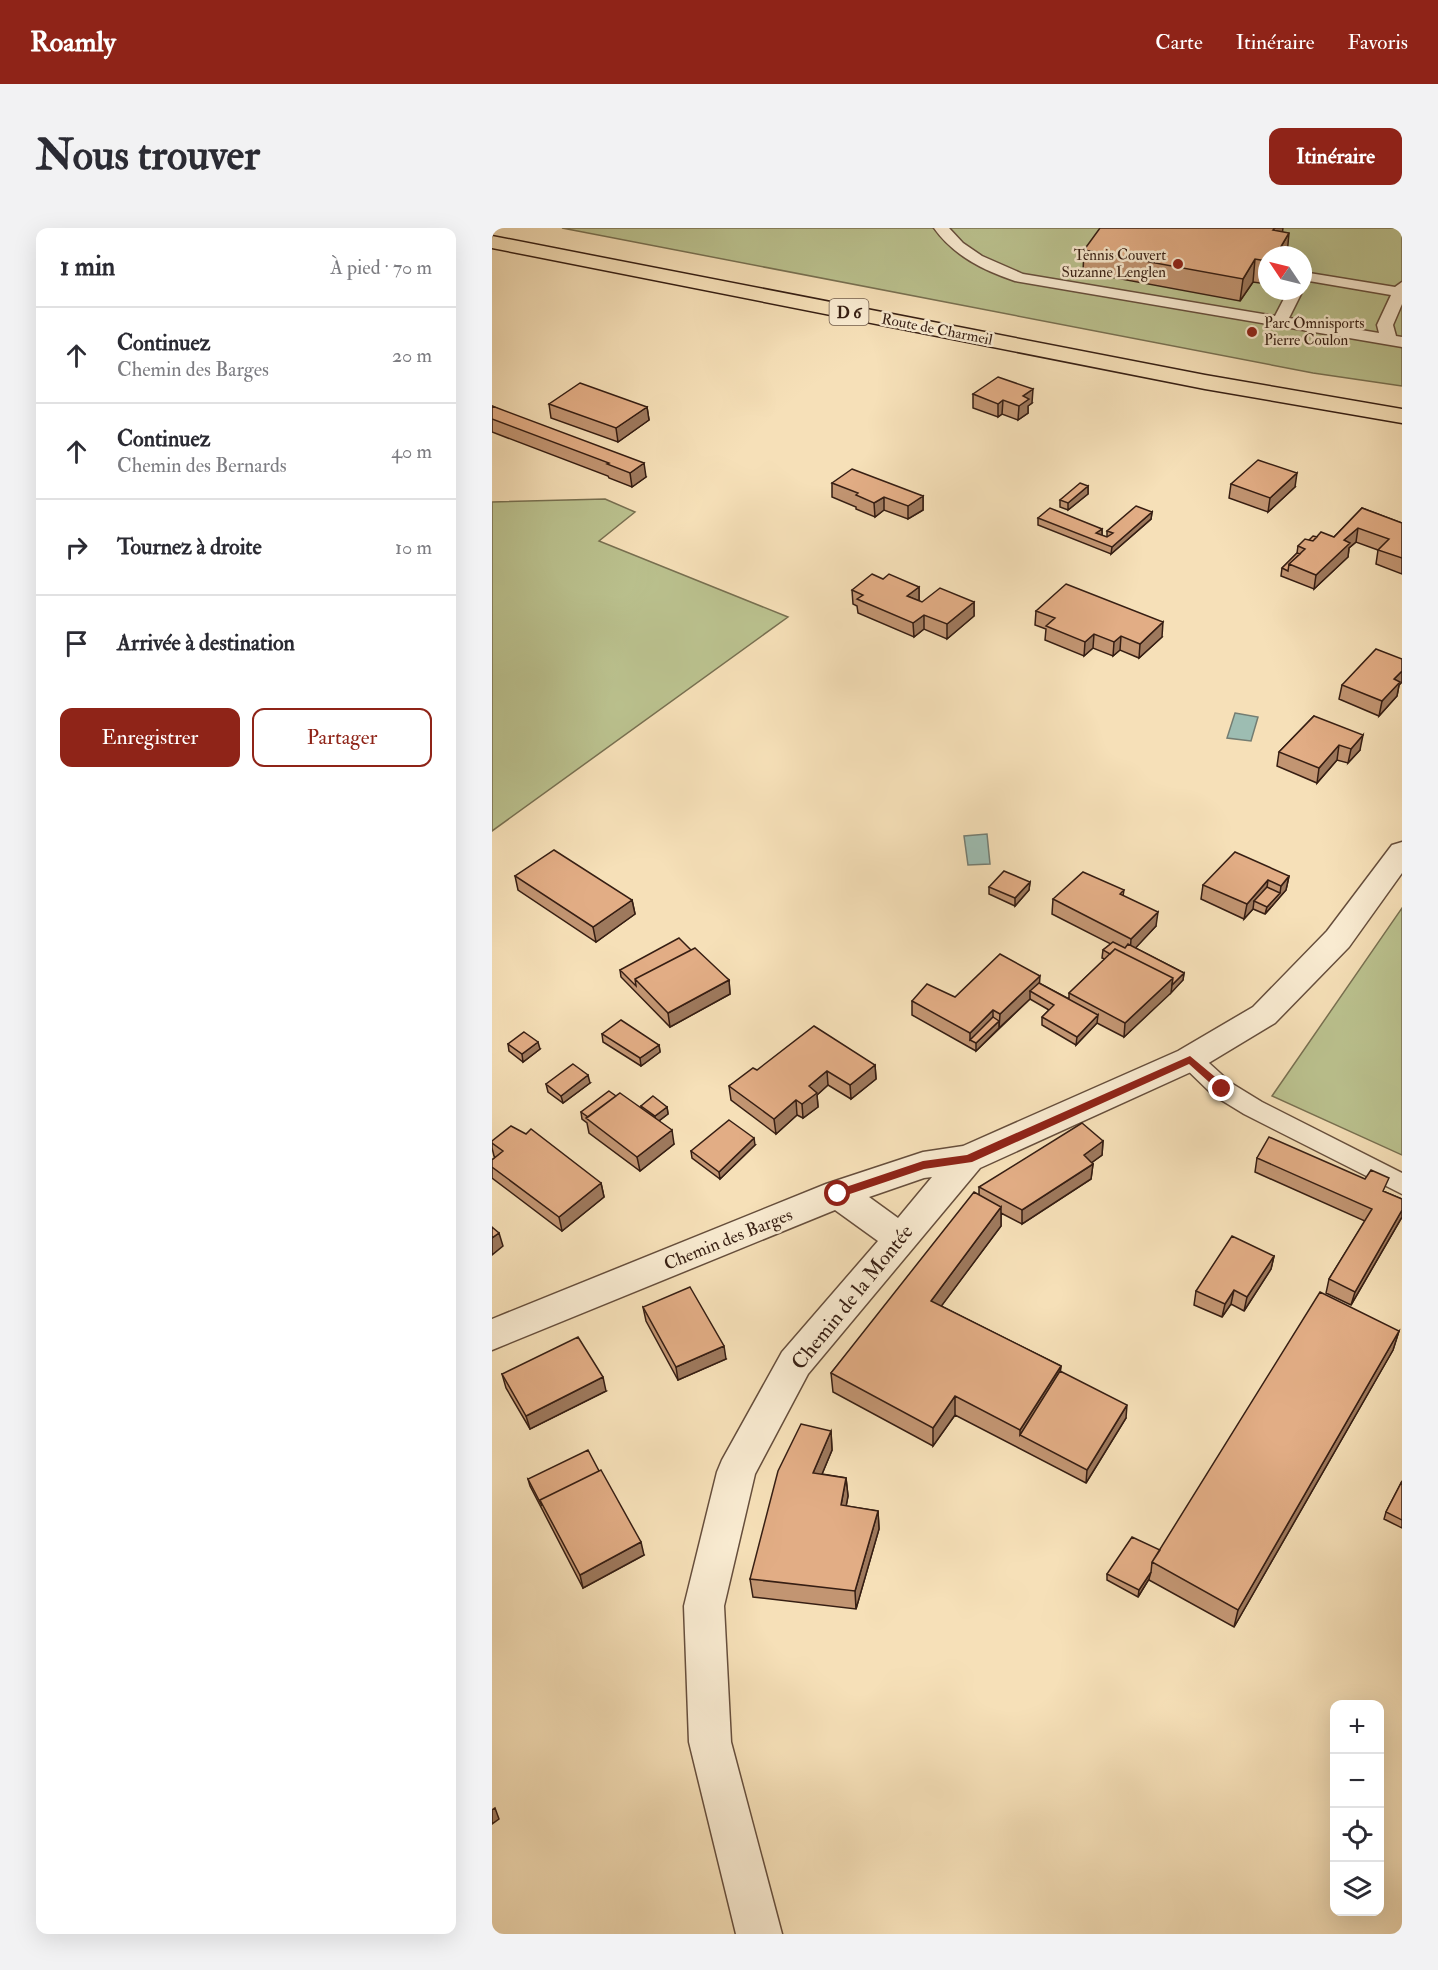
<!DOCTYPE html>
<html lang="fr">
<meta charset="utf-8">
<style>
:root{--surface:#fff;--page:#f2f2f3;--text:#2b2b33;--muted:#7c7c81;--line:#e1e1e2;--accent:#8f2418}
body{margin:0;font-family:"IM FELL Double Pica",serif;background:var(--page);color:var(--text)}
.controls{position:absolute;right:18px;bottom:18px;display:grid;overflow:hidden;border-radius:12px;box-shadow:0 6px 24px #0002}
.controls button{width:54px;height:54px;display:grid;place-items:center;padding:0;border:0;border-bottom:2px solid var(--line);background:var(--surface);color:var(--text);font:30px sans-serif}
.compass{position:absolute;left:766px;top:18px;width:54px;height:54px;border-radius:50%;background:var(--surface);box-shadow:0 6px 24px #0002;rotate:305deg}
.stop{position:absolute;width:18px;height:18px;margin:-14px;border:4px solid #8f2418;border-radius:50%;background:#fff}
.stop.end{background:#8f2418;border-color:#fff;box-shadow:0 2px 6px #0008}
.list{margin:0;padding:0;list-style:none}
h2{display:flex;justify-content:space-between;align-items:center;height:78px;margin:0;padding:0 24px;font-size:26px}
h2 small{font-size:20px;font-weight:400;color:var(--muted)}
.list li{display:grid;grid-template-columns:39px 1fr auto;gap:18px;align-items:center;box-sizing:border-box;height:96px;padding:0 24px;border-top:2px solid var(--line)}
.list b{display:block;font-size:22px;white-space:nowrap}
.list p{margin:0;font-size:20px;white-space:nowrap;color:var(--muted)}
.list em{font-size:20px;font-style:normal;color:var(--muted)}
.actions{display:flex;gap:12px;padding:18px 24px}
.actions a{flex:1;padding:14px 0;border:2px solid var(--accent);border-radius:12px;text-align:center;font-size:21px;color:var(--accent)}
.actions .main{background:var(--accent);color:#fff}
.icon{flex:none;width:33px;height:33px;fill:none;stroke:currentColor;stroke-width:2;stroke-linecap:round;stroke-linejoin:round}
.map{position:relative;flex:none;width:910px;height:1706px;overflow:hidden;border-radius:12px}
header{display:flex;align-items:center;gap:36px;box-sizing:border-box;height:84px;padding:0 30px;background:var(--accent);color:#fff}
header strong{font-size:28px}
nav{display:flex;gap:33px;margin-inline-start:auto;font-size:21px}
.intro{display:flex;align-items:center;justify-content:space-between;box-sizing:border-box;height:144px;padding:0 36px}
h1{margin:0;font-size:42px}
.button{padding:15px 27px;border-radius:12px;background:var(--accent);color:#fff;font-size:21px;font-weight:700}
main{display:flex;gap:36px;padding:0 36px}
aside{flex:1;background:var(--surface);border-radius:12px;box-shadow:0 6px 24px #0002}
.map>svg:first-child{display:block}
.green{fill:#bbc28f;stroke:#787051;stroke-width:1.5;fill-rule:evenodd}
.water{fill:#9dbdb2;stroke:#747d72;stroke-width:1.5}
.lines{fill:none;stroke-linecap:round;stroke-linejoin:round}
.service-casing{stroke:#664e3c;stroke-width:3}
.minor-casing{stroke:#664e3c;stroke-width:3}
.primary-casing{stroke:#361e13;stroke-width:3}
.service{fill:#f9ebd1;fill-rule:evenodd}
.minor{fill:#f9ebd1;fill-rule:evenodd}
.primary{fill:#f6e0b8;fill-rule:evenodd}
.wall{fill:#c29572;stroke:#361e13;stroke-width:1.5}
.shaded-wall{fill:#9e795d;stroke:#361e13;stroke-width:1.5}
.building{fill:#e2ad85;stroke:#361e13;stroke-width:1.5}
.route{fill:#8f2418}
.poi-dot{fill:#8f2418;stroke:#f9ebd1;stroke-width:2}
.labels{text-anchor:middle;stroke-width:5;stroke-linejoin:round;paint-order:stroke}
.far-poi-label{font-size:15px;fill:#361e13;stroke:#f9ebd1;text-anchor:end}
.far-street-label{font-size:15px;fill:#361e13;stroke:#f9ebd1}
.shield{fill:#f9ebd1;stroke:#705c4c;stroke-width:1.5}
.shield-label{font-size:16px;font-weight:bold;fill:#361e13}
.street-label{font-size:18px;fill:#361e13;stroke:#f9ebd1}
.near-street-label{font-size:21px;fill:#361e13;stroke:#f9ebd1}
</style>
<header>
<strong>Roamly</strong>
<nav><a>Carte</a><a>Itinéraire</a><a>Favoris</a></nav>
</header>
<div class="intro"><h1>Nous trouver</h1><a class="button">Itinéraire</a></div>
<main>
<aside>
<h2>1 min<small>À pied · 70 m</small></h2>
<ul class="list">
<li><svg class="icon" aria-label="ahead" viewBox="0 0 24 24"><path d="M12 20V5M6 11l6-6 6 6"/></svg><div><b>Continuez</b><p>Chemin des Barges</p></div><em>20 m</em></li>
<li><svg class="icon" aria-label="ahead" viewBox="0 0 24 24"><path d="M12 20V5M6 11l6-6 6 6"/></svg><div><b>Continuez</b><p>Chemin des Bernards</p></div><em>40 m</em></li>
<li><svg class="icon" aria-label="right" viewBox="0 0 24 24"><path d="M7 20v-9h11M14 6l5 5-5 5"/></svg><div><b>Tournez à droite</b></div><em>10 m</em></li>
<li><svg class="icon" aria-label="arrive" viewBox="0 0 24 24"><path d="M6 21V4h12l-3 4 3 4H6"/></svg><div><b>Arrivée à destination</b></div></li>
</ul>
<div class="actions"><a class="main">Enregistrer</a><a>Partager</a></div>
</aside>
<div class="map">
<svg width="910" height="1706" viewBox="0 0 910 1706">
<rect width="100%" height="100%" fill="#f6e0b8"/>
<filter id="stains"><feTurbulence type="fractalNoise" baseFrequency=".00333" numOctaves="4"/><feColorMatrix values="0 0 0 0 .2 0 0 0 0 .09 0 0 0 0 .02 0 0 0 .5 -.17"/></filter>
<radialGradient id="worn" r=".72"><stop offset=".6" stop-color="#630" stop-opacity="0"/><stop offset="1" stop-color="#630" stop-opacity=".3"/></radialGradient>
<path class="green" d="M70,0H910V158L821,145ZM775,27H811V63H775Z
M113,271L143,284L107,313L296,389L0,603V274Z
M910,680V927L780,868Z"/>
<path class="water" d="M743,485L766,489L759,513L735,510Z
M495,606L498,636L476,637L472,608Z"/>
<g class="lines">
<defs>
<path id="service" d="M442,0H457L471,15L490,28L531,46L783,88L796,63L811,62L797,90L887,105L885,97L899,67L817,53L811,56V44L903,59L910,54V76L901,97L904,108L910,109V119L523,53C491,42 462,28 442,0Z
M698,822L706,825L739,855L770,874L910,945V966L752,886L721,867L690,837L686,831L690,825Z"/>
<path id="minor" d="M910,614V645L857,719L783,795L710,839L488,940L316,1146L263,1246L232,1378L239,1514L290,1706H244L197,1514L192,1378L225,1244L230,1232L290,1124L386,1013L343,982L0,1122V1091L334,956L431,924L471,918L686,823L761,779L835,703L900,617ZM440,949L406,990L377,969L432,950Z"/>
<path id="primary" d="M0,8L713,147L910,181V195L713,161L0,20Z"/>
</defs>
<use href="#service" class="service-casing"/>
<use href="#minor" class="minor-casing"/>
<use href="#primary" class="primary-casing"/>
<use href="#service" class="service"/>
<use href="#minor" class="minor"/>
<use href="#primary" class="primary"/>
</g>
<path class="wall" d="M592,22L775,27V56L761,54L748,73L591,44Z
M481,166L540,175L536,178V185L526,192L510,186L506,189L481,180Z
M57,176L155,179L157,192L126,214L59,190Z
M0,178L154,249L140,259L117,250L116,248L0,204Z
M340,255L431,268V282L416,291L392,282L383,289L364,281V279L340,269Z
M739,256L803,259L776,284L737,270Z
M596,258V266L576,282L568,279V272Z
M870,280L910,295V346L884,336L886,322L864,314L857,320L856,329L822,361L789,348L790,340L805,325L806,318L817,312L825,309H842Z
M660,284L659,291L619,326L546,297V290L610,301V308L615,309V303Z
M391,351L427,359V373L430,374H482V388L455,411L432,401L422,409L366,385L365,378L361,376L360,362Z
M544,383L670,409L647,430L628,422L621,428L601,420L592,428L553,412L554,401L543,397Z
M910,431V454L907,457L905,468L887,488L847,471L850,457Z
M822,488L868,522L856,535L845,532L825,555L785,538L787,524Z
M23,648L140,672L143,686L104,714L26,662Z
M797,648L794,662L773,686L761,681L752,691L709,671L711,657Z
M538,654L537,662L523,678L497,666V659Z
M632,662L631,668L664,698L643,720L692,745L691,752L632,809L605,795L584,817L550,797V789L557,782L538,771L484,823L420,787V773L463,769L547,755L577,771V765L613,731L610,730L611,722L619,716L560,686L561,671Z
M199,722L237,752L238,766L178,799L129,749L128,742Z
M110,806L167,817L168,824L149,838L111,814Z
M16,816L48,821L31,834L17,823Z
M383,837L384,851L359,871L336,857L325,867L326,879L311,890L305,887L284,906L239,872L237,858L265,842Z
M98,855L71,875L56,864L54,856Z
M124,868L150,881L149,878L175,879L176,886L167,893L182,916L148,943L97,905L95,895L90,891L89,884Z
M0,913L109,955L112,969L70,1003L0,950V932L3,929L2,928L0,920Z
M611,913L610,927L599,935L601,936L599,951L530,996L509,985V998L449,1078L569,1138L568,1143L634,1190L594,1255L463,1187L441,1218L341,1164L339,1145L487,967V959Z
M263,917L228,951L200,930L199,923Z
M765,930L893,964L910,971V989L859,1077L834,1065L837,1051L873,993L763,944Z
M782,1028L779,1041L752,1083L739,1076L730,1089L702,1077L704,1063Z
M151,1079L234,1131L186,1152L154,1093Z
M907,1103L901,1122L742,1399L657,1352V1351L646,1369L615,1352V1346L668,1322Z
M10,1146L114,1163L38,1201L14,1160Z
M339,1203L340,1222L330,1246L354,1250L356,1268L354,1278L386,1283L387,1301L364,1381L261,1369L258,1351Z
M36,1251L152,1327L91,1360L38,1258Z
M910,1253V1300L892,1291L894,1284Z"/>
<path class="shaded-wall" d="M783,0H791L790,7L781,2Z
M797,5L795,27H784Z
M763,31L761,54L748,73L751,51Z
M541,161L540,175L536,178V185L526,192L527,178L531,168Z
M511,172L510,186L506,189V176Z
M155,179L157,192L126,214L124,200Z
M152,235L154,249L140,259L138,245Z
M805,245L803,259L776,284L778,270Z
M596,258V266L576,282V275Z
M431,268V282L416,291V278Z
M392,269V282L383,289L382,275Z
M660,284L659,291L619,326L620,319Z
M866,300L864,314L857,320L856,329L822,361L824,347L852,312Z
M610,301V309L604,305Z
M427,359V373L415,368Z
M482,374V388L455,411V396Z
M432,387V401L422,409L421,395Z
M671,394L670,409L647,430L648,416Z
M602,406L601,420L592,428L593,414Z
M629,408L628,422L621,428L622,414Z
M910,443V454L907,457L905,468L887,488L890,473L902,451Z
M871,507L868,522L856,535L859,521Z
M847,517L845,532L825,555L827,540Z
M797,648L794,662L773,686L775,679L788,665L789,658Z
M776,652L774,667L762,673L761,681L752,691L755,676Z
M538,654L537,662L523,678V670Z
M140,672L143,686L104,714L101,699Z
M666,684L664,698L638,726L639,711Z
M692,745L691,752L679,765L680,757Z
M548,748L547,762L538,763V771L507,800L508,786Z
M681,750L679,765L632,809L633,795Z
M237,752L238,766L178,799L176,785Z
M501,782V797L478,812V805Z
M606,787L605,795L584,817L585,809Z
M507,793V800L484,823V815Z
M46,814L48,821L31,834L30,826Z
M167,817L168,824L149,838L148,830Z
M383,837L384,851L359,871L358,857Z
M335,843L336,857L325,867L326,879L311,890L310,876L317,858Z
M96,847L98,855L71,875L69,868Z
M304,872L305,887L284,906L282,891Z
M175,879L176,886L164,895L163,888Z
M180,902L182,916L148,943L145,929Z
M262,910L263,917L228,951L227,944Z
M611,913L610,927L591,941L592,927Z
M601,936L599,951L530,996V982Z
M109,955L112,969L70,1003L67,989Z
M509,979V998L439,1092V1073Z
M910,982V989L859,1077L863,1064Z
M7,1005L11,1018L0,1027V1010Z
M782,1028L779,1041L752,1083L755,1069Z
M742,1062L739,1076L730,1089L733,1076Z
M907,1103L901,1122L742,1399L746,1382Z
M232,1118L234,1131L186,1152L184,1139Z
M569,1138L567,1156L528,1207V1202Z
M111,1149L114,1163L38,1201L34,1188Z
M463,1168V1187L441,1218V1200Z
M635,1177L634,1190L594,1255L595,1242Z
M339,1203L340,1222L323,1263L321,1245Z
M354,1250L356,1268L351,1295L349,1277Z
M386,1283L387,1301L364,1381L363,1363Z
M149,1314L152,1327L91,1360L88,1347Z
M659,1344L657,1351L646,1369L647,1362Z
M3,1580L7,1591L0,1596V1582Z"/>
<path class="building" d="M608,0H783L781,2L797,5L784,27H775V33L763,31L751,51L592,22Z
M506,149L541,161L531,168L537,171L527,178L511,172L506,176L481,166Z
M88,155L155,179L124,200L57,176Z
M0,178L152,235L138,245L115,236L117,235L0,191Z
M766,232L805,245L778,270L739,256Z
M360,241L431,268L416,278L392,269L382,275L364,267L366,265L340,255Z
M588,255L596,258L576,275L568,272Z
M644,278L660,284L620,319L546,290L558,280L610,301L604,305L615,309L621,305L615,303Z
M870,280L910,295V330L886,322L897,311L866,300L852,312L858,315L824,347L797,336L813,321L806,318L813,311L821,313L829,304L842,309Z
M821,308L825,309L821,313L817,312Z
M805,325L808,326L797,336L796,343L790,340Z
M380,346L391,351L397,346L427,359L415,368L430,374L448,360L482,374L455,396L432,387L421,395L365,371L371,367L360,362Z
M574,356L671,394L648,416L629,408L622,414L602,406L593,414L554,398L563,390L544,383Z
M884,421L910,431V443L902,451L908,454L890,473L850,457Z
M822,488L871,507L859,521L847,517L827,540L787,524Z
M62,622L140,672L101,699L23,648Z
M743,624L797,648L789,658L776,652L755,676L711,657Z
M512,643L538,654L523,670L497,659Z
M591,644L632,662L628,666L666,684L639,711L561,671Z
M775,659L788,665L775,679L762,673Z
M187,710L199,722L143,751L144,758L128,742Z
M621,714L633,720L636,716L692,745L680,757L681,750L623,721L618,726L611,722Z
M203,720L237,752L176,785L143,751Z
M623,721L681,750L633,795L577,765Z
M508,726L548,748L508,786L501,782L478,805L420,773L435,756L463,769Z
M547,755L606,787L585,809L550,789L562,777L538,763Z
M501,789L507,793L484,815L478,812Z
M129,792L167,817L148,830L110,806Z
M322,798L383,837L358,857L335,843L317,858L325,865L310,876L304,872L282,891L237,858L261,840L265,842Z
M32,804L46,814L30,826L16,816Z
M81,836L96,847L69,868L54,856Z
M117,863L124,868L96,889L89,884Z
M128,865L180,902L145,929L94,890Z
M161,868L175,879L163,888L149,878Z
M237,892L262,910L227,944L199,923Z
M590,895L611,913L592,927L601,936L530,982L487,959Z
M19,898L34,906L39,901L109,955L67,989L0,939V932L11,923L0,915V913Z
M777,909L873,951L879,942L897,950L891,963L910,971V982L863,1064L837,1051L880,981L765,930Z
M482,964L509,979L439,1073L569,1138L528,1202L463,1168L441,1200L339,1145Z
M0,999L7,1005L0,1010Z
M740,1008L782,1028L755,1069L742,1062L733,1076L704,1063Z
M198,1059L232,1118L184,1139L151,1079Z
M828,1064L907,1103L746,1382L660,1334Z
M86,1109L111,1149L34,1188L10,1146Z
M568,1143L635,1177L595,1242L528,1207Z
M309,1196L339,1203L321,1245L354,1250L349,1277L386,1283L363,1363L258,1351L286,1243Z
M96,1222L107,1243L48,1272L50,1278L36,1251Z
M109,1242L149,1314L88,1347L48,1272Z
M910,1253V1292L894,1284Z
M640,1309L668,1322L660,1334L659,1344L647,1362L615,1346Z"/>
<path class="route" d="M698,828L734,858V863H727L697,836L480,934L432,941L346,970L341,966L342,963L431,933L475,927Z"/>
<g class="poi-dot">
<circle cx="686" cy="36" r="6"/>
<circle cx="760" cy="104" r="6"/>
</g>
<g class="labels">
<g class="far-poi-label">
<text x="674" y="32">Tennis Couvert<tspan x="674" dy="17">Suzanne Lenglen</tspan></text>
<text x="772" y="100" text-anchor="start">Parc Omnisports<tspan x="772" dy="17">Pierre Coulon</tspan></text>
</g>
<g class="far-street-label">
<text transform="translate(445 101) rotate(11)" y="5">Route de Charmeil</text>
</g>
<rect class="shield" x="337.5" y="71" width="39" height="26" rx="4.5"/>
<g class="shield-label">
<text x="357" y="90">D 6</text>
</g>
<g class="street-label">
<text transform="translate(236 1011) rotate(-22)" y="6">Chemin des Barges</text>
</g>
<g class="near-street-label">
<text transform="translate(360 1069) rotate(-51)" y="7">Chemin de la Montée</text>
</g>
</g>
<rect width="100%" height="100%" filter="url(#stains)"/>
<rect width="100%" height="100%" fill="url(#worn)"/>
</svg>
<div class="controls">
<button>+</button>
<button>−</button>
<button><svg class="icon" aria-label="locate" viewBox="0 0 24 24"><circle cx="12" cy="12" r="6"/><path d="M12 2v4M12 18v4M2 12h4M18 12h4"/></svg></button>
<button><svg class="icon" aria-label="layers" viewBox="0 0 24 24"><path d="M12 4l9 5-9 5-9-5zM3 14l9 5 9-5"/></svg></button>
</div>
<svg class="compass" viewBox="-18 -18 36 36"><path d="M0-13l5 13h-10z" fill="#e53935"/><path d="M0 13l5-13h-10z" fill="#7c7c81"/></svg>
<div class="stop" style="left:346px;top:966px"></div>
<div class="stop end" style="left:730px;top:861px"></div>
</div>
</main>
